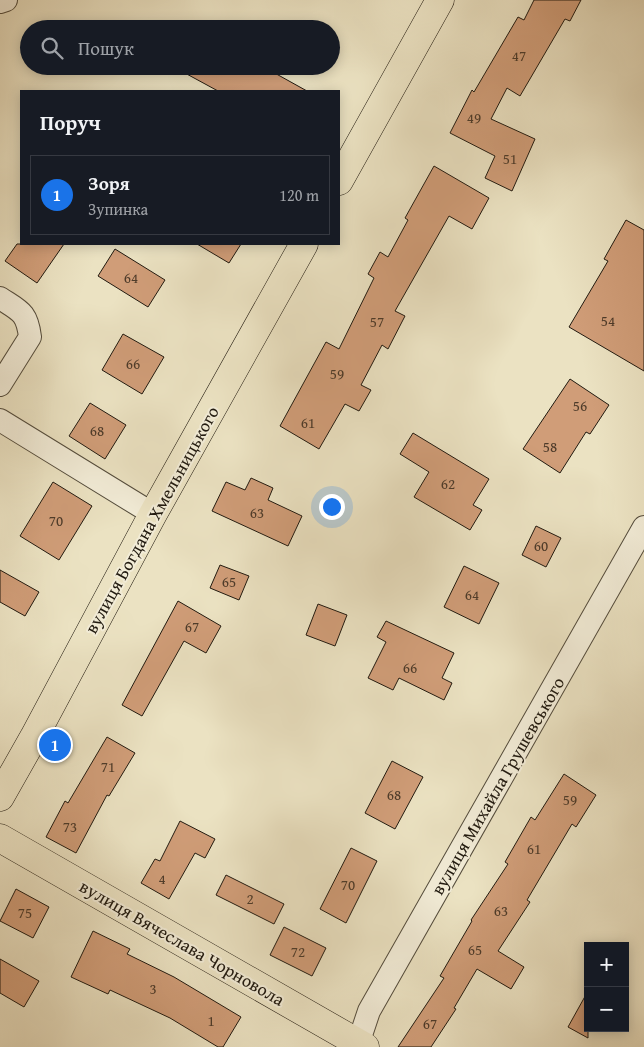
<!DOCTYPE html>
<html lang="uk">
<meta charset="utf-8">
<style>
:root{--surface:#171b24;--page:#20242c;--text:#f1f3f6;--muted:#9ea1a6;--line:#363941;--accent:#1a73e8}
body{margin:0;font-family:"Gentium Book Plus",serif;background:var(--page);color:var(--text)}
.controls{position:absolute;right:15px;bottom:15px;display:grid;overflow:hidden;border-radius:0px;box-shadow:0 2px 12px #0003}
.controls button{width:45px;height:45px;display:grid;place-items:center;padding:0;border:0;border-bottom:1px solid var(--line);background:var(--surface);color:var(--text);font:25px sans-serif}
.you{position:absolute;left:331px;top:506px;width:18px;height:18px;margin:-12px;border:4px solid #fff;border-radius:50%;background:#1a73e8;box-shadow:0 0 0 8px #1a73e833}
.badge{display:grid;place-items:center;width:32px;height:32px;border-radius:50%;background:var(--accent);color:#fff;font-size:16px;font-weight:700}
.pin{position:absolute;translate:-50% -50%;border:2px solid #fff;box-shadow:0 1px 5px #0006}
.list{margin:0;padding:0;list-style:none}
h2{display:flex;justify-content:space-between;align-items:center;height:65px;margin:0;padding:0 20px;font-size:21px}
h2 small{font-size:16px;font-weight:400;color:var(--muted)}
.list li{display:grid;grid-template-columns:32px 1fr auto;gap:15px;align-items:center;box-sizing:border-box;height:80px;margin:0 10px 10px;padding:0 10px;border:1px solid var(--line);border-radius:0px}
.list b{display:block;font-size:19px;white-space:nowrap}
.list p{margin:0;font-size:16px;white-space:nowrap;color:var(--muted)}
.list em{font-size:16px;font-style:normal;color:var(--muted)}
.icon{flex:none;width:28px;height:28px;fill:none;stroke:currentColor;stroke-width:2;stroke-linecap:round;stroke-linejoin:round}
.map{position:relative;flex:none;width:644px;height:1047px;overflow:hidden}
.search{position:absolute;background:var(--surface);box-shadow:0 2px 12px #0003;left:20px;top:20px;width:320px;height:55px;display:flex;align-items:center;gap:12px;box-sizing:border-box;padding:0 18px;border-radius:28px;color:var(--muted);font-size:19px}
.panel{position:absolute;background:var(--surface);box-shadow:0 2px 12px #0003;left:20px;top:90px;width:320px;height:155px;border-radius:0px}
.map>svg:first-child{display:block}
.building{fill:#d09d78;stroke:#211a10}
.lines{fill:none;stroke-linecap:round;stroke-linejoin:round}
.minor-casing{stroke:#544c3c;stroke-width:24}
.major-casing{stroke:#211a10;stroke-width:29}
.minor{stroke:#f2ecd7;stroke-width:22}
.major{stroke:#ebe2c2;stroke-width:28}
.labels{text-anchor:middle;stroke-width:4;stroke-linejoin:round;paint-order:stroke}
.number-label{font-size:15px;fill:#4d3b2a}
.street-label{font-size:18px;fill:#211a10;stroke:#f2ecd7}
</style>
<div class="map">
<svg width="644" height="1047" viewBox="0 0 644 1047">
<rect width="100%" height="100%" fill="#ebe2c2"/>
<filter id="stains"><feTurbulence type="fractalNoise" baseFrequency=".004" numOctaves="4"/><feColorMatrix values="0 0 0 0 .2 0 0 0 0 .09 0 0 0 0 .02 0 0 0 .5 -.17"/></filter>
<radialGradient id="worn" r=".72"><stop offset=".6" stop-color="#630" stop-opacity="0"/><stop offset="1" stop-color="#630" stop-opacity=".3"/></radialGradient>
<path class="building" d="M534,0H581L570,21L565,19L520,96L507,88L491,119L535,139L512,191L485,178L495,156L450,133L472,90L474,92L518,17L524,20Z
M172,66H262L307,91H218Z
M434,166L489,198L472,229L449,216L395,311L405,316L388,349L382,345L361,385L371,390L359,411L345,404L319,449L280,426L326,342L339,349L374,278L368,274L380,252L388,257L408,220L405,218Z
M626,220L644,230V371L569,327L608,261L604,259Z
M17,244H64L37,283L5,261Z
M197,244H241L229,263Z
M115,249L165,280L148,307L98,276Z
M123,334L164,357L142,394L102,370Z
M570,379L609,405L590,434L586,432L560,473L523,449Z
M90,403L126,425L105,459L69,436Z
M413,433L489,479L473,505L482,510L470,530L414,497L429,472L400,454Z
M251,478L273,488L268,500L302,516L288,546L212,511L226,482L245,490Z
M53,482L92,506L59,560L20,536Z
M536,526L561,538L546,567L522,555Z
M220,565L249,576L239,600L210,588Z
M464,566L499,583L479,624L444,607Z
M0,570L39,592L25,616L0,602Z
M178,601L221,626L206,653L184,641L142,716L122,705Z
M318,604L347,615L335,646L306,635Z
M386,621L454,653L442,678L452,683L444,700L399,678L393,690L368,678L386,642L377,637Z
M107,737L135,753L109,796L107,795L76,853L46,837L65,801L68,803Z
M392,761L423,777L395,829L365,813Z
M564,774L596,795L576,827L572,824L527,900L530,902L498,951L524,967L511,989L477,969L454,1008L456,1009L431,1047H398L444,978L440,976L472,921L471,920L508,864L505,862L531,817L535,820Z
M180,821L215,839L205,858L195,853L169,899L141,883L155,859L160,861Z
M351,848L377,861L346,923L320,909Z
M226,875L284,904L274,924L216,895Z
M16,889L49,907L33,938L0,921Z
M284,927L326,948L312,976L270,955Z
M93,931L130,949L127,954L174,977L241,1017L223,1047H218L170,1018L110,990L108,994L71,977Z
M0,959L39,981L24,1007L0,993Z
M588,991V1038L568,1027Z"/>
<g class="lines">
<defs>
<path id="minor" d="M0,2L6,0
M0,298C20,311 27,312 30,337L0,385
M0,420L153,514
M357,1047L369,1011L644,527"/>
<path id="major" d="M339,181L440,0
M0,797L34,737L153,514L304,244
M0,838L365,1047"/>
</defs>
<use href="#minor" class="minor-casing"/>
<use href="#major" class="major-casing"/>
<use href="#minor" class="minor"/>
<use href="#major" class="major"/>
</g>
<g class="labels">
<g class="number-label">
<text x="519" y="61">47</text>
<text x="474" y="123">49</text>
<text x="510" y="164">51</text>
<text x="131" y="283">64</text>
<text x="608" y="326">54</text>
<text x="377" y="327">57</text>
<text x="133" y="369">66</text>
<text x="337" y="379">59</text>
<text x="580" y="411">56</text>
<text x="308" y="428">61</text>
<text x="97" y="436">68</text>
<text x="550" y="452">58</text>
<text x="448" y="489">62</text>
<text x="257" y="518">63</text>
<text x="56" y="526">70</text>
<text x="541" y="551">60</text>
<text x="229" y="587">65</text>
<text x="472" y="600">64</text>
<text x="192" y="632">67</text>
<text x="410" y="673">66</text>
<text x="108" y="772">71</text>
<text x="394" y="800">68</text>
<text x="570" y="805">59</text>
<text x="70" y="832">73</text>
<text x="534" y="854">61</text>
<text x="162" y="884">4</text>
<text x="348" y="890">70</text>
<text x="250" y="904">2</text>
<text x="501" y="916">63</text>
<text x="25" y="918">75</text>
<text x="475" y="955">65</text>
<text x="298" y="957">72</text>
<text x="153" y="994">3</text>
<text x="211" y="1026">1</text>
<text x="430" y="1029">67</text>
</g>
<g class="street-label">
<text transform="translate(152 520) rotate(-61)" y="6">вулиця Богдана Хмельницького</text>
<text transform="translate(498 786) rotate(-60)" y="6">вулиця Михайла Грушевського</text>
<text transform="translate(182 943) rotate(30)" y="6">вулиця Вячеслава Чорновола</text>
</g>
</g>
<rect width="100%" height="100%" filter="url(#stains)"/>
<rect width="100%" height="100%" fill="url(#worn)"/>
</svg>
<div class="controls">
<button>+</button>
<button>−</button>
</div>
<div class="you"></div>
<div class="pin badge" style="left:55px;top:745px">1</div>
<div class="search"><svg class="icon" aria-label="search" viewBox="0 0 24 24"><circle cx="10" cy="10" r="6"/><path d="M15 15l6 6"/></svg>Пошук</div>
<section class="panel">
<h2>Поруч<small></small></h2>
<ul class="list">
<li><span class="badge">1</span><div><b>Зоря</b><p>Зупинка</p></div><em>120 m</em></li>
</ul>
</section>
</div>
